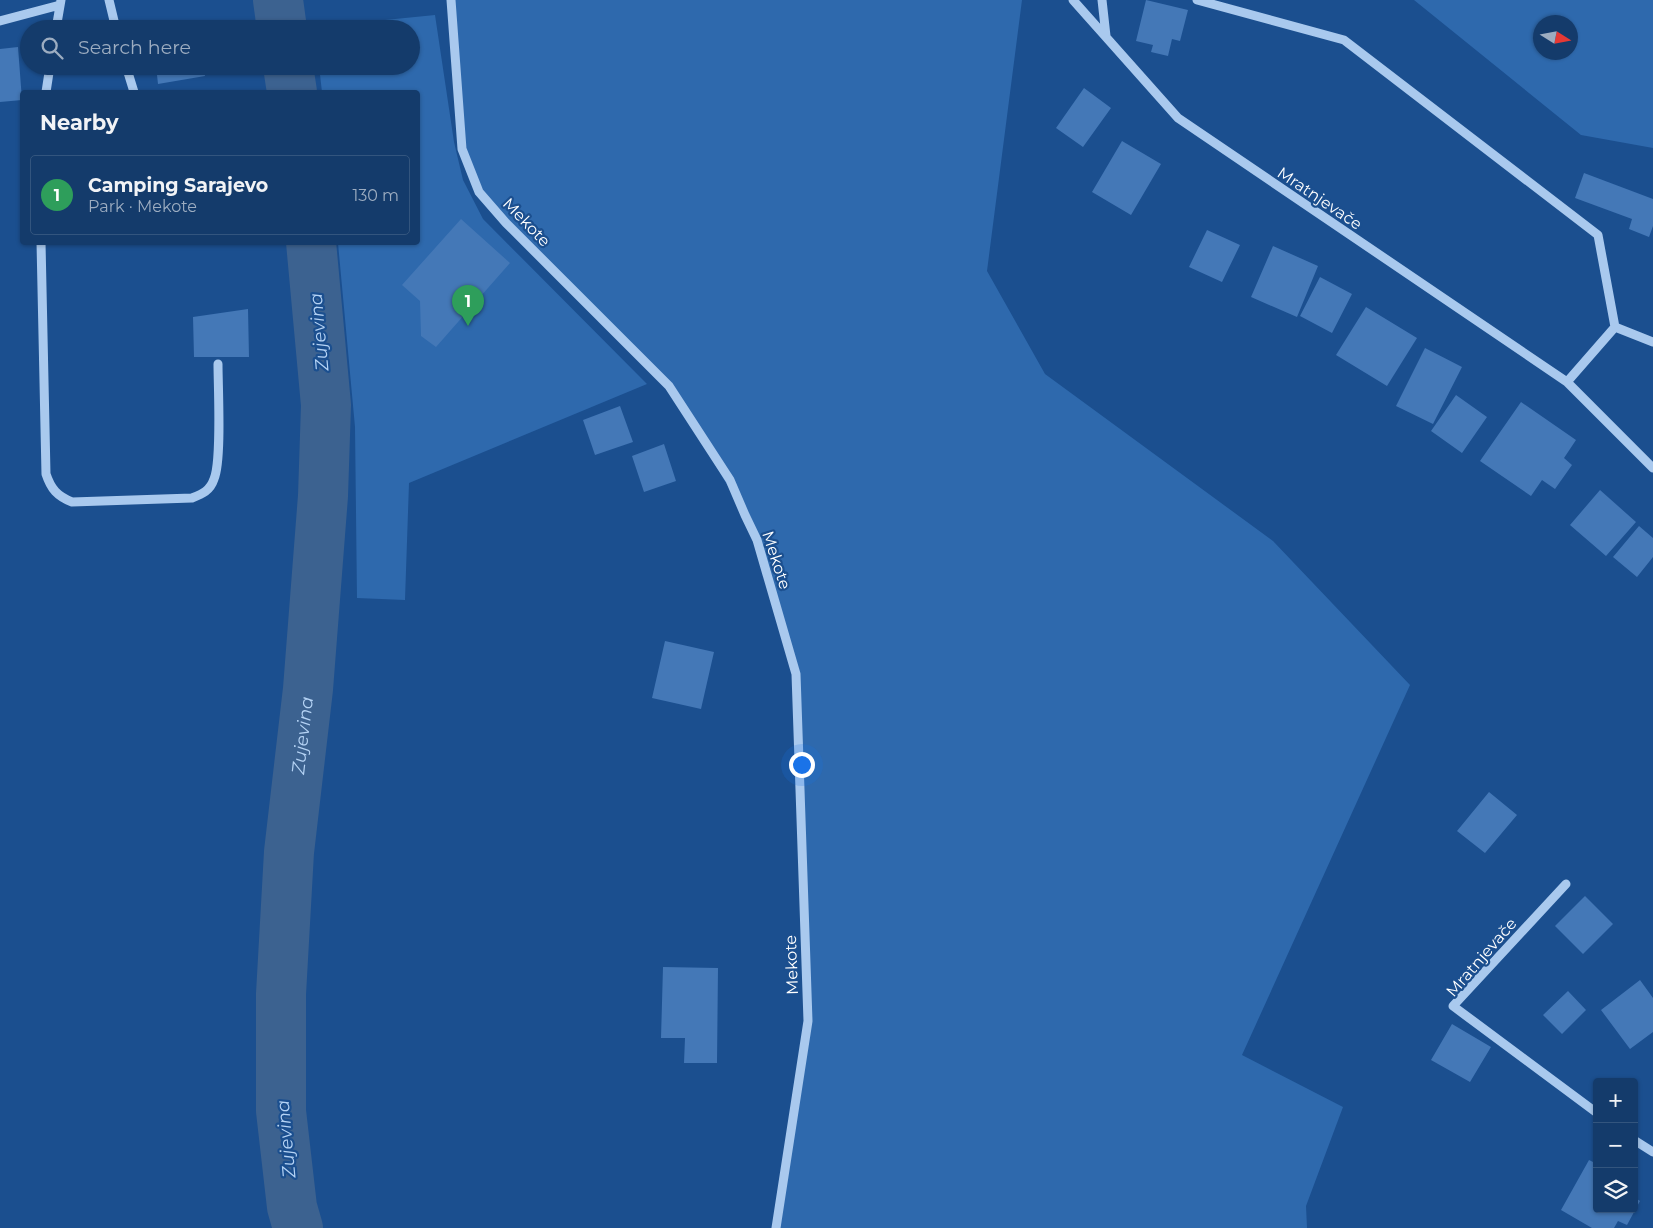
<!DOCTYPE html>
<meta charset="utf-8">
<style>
:root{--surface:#143b6b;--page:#214673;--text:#f1f3f6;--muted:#9dadc1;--line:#33557e;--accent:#ffd166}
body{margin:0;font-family:Montserrat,sans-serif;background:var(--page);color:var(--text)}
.controls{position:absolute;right:15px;bottom:15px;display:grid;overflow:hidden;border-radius:5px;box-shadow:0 1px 4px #0004}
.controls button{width:45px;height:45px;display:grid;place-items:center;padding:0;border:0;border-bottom:1px solid var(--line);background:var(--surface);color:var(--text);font:25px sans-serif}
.compass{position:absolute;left:1533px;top:15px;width:45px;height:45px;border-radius:50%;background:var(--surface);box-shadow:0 1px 4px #0004;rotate:101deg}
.you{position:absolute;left:801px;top:764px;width:18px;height:18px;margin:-12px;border:4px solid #fff;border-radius:50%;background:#1a73e8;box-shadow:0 0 0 8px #1a73e833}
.badge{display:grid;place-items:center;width:32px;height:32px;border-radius:50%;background:var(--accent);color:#fff;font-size:16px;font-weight:700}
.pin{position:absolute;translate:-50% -41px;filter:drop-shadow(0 1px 2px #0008)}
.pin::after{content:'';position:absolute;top:26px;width:18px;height:15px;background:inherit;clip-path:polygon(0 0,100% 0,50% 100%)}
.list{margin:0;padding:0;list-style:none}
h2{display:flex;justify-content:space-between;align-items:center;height:65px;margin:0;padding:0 20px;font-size:21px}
h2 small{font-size:16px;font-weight:400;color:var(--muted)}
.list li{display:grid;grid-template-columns:32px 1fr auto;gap:15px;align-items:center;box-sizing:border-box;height:80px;margin:0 10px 10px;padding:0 10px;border:1px solid var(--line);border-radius:5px}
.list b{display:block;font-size:19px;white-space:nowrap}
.list p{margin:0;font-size:16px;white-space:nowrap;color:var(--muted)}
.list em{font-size:16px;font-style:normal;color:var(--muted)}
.icon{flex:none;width:28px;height:28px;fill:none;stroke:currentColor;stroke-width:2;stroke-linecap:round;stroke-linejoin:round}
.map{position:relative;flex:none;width:1653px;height:1228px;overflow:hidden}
.search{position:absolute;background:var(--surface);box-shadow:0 1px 4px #0004;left:20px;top:20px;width:400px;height:55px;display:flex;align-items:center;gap:12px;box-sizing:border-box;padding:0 18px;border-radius:28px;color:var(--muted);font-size:19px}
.panel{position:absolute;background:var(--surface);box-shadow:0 1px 4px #0004;left:20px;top:90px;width:400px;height:155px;border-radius:5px}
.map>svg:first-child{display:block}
.green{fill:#2e69ad;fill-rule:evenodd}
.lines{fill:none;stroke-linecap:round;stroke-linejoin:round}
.river{stroke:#3c6290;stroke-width:50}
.building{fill:#4478b7}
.minor{stroke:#a9c9ee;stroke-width:9}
.labels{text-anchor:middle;stroke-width:4.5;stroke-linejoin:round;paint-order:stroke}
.street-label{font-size:16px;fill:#fff;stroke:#1b4f8f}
.water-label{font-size:18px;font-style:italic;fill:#b5d3f5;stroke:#1b4f8f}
</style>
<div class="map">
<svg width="1653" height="1228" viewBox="0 0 1653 1228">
<rect width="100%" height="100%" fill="#1b4f8f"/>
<path class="green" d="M451,0H1022L987,271L1045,374L1273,541L1410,685L1242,1055L1343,1107L1306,1206L1307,1228H776L808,1021L796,674L745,515L669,387L479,192L462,149Z
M1414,0H1653V148L1581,135ZM1540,22H1570V52H1540Z
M435,15L454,142L463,180L483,219L647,384L409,483L405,600L357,598L355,427L338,243L418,242V92H322L319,66H411V29H315V27Z"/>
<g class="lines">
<g class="river">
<path d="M278,0L282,29"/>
<path d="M288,66L292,92"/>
<path id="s1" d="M298,1228L292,1207L281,1111V994L289,852L308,689L323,496L326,405L311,242"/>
</g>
</g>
<path class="building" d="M1146,0L1188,10L1180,41L1172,39L1168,56L1151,52L1153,45L1136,41Z
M18,47L22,100L0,102V49Z
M156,66H203L205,76L158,84Z
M1084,88L1111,108L1083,147L1056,128Z
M1122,141L1161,164L1131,215L1092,192Z
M1584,173L1653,199V226L1649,237L1629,229L1632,219L1575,198Z
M461,219L510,263L436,347L421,336L420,301L402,285Z
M1207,230L1240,245L1222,282L1189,267Z
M1273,246L1318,266L1297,317L1251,297Z
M1320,277L1352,294L1332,333L1300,316Z
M1366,307L1417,338L1387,386L1336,355Z
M248,309L249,357H194L193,317Z
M1425,348L1462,367L1433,424L1396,406Z
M1456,395L1487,417L1462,453L1431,431Z
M1521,402L1576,440L1564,458L1572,465L1555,489L1542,480L1531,496L1480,461Z
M620,406L633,442L595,455L583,420Z
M664,444L676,481L644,492L632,456Z
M1600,490L1636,522L1606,556L1570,525Z
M1639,526L1653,538V557L1637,577L1613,557Z
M665,641L714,652L701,709L652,698Z
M1489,792L1517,815L1485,853L1457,831Z
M1585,896L1613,924L1583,954L1555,926Z
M663,967L718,968L717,1063H684L685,1038H661Z
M1640,980L1653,998V1032L1630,1049L1601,1010Z
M1568,991L1586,1010L1562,1034L1543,1015Z
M1452,1024L1491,1047L1470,1082L1431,1060Z
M1589,1160L1597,1164V1209H1634V1197L1640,1201L1627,1225L1618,1221L1614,1228H1592L1561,1210Z"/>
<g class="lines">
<path class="minor" d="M109,0L116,29
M451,0L462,149L479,192L506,223L669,386L730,480L745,515L757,540L796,674L808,1021L776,1228
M1073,0L1178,118L1567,382L1653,468
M1102,0L1106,36
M1197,0L1344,40L1598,235L1615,327
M0,21L60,5
M56,29L61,0
M126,66L134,92
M46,92L50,66
M41,242L46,474C51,489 57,496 72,502L192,498C202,494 210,491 214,479C222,461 218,388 218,364
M1615,327L1653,342
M1567,382L1615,327
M1566,884L1453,1006L1597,1113
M1634,1140L1653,1152"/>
</g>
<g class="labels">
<g class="street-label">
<text transform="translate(1320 198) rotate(34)" y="6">Mratnjevače</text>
<text transform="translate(527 222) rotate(46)" y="6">Mekote</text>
<text transform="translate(777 560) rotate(72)" y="6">Mekote</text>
<text transform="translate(1481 957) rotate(-49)" y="6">Mratnjevače</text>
<text transform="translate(791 965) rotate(-92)" y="6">Mekote</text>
</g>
<g class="water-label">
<text transform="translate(319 332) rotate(-95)" y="6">Zujevina</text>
<text dy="6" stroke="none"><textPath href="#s1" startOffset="495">Zujevina</textPath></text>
<text transform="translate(286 1139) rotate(-95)" y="6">Zujevina</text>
</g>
</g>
</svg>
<div class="controls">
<button>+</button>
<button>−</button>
<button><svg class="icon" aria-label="layers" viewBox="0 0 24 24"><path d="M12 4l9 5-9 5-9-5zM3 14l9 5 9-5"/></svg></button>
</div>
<svg class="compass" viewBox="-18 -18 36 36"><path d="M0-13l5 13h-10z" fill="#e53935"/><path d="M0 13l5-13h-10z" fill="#9dadc1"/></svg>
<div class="you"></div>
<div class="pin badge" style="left:468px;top:326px;background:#2e9e5b">1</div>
<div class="search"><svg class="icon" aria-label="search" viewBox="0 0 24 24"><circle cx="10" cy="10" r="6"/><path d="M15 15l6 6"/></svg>Search here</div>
<section class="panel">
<h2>Nearby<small></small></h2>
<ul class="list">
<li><span class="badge" style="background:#2e9e5b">1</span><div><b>Camping Sarajevo</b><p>Park · Mekote</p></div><em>130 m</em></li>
</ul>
</section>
</div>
